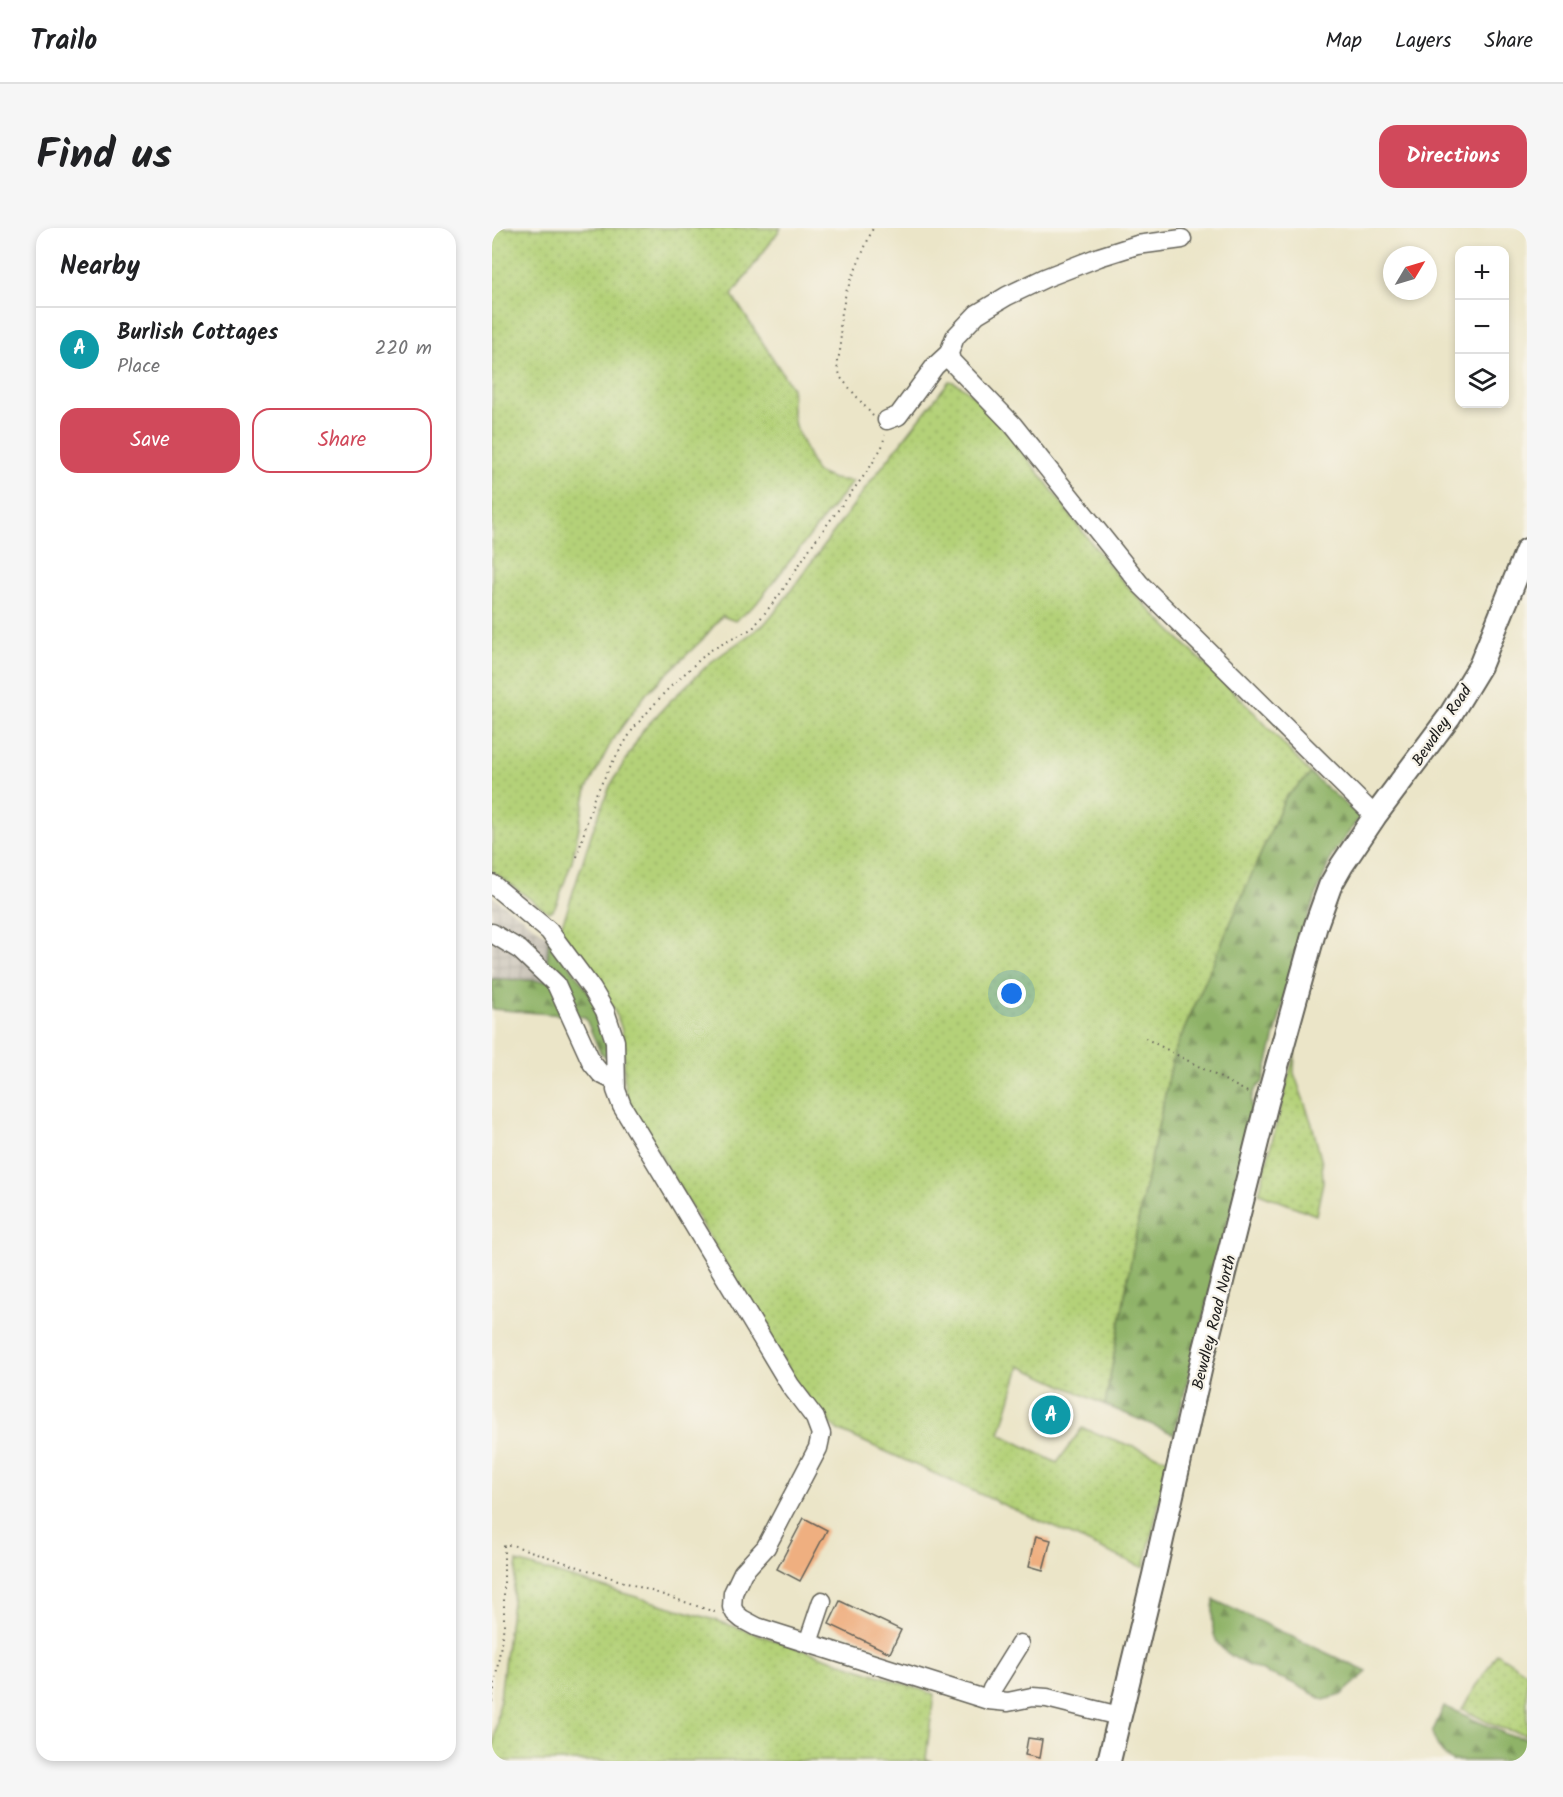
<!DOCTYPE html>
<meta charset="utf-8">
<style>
:root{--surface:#fff;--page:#f6f6f6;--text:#202124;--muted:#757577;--line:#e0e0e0;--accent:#d1495b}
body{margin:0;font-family:Kalam,sans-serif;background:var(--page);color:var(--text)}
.controls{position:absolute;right:18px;top:18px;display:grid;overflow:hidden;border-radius:12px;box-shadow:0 3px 9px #0003}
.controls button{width:54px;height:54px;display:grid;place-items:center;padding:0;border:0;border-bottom:2px solid var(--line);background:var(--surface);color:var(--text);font:30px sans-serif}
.compass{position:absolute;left:891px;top:18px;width:54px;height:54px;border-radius:50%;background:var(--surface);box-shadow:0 3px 9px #0003;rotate:52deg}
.you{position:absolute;left:520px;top:766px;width:21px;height:21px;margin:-15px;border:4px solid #fff;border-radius:50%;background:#1a73e8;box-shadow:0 0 0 9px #1a73e833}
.badge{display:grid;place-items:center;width:39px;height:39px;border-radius:50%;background:var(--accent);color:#fff;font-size:20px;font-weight:700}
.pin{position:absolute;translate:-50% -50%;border:3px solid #fff;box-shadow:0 2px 6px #0006}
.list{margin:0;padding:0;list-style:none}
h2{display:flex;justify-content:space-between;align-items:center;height:78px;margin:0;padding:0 24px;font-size:26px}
h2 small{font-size:20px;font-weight:400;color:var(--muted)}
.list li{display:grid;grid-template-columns:39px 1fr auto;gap:18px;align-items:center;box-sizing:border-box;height:84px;padding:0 24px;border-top:2px solid var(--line)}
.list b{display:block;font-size:22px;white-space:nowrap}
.list p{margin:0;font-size:20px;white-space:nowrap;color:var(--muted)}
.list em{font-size:20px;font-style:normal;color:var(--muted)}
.actions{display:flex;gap:12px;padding:18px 24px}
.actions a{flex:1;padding:14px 0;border:2px solid var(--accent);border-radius:18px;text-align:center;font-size:21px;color:var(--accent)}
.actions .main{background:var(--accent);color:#fff}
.icon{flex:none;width:33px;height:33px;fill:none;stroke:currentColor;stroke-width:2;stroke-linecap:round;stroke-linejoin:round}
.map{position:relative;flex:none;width:1035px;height:1533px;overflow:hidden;border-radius:18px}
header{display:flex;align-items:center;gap:36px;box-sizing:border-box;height:84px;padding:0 30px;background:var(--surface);border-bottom:2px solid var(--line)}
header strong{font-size:28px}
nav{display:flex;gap:33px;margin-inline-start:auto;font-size:21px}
.intro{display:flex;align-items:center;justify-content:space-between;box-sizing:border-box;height:144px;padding:0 36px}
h1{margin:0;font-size:42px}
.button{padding:15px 27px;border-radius:18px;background:var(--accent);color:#fff;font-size:21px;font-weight:700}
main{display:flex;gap:36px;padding:0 36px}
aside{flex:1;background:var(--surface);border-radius:18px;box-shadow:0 3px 9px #0003}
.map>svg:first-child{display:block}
.industrial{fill:url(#industrial-grid)}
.grass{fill:url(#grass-dots);stroke:#68764a;stroke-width:1.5}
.forest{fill:url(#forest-firs);stroke:#566842;stroke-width:1.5}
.building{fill:#efaf80}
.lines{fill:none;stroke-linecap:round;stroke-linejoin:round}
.minor-casing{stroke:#646258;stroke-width:21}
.major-casing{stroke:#646258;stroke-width:26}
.path{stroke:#646258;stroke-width:2;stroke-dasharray:1.5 4.5;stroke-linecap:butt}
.minor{stroke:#fff;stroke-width:18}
.major{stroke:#fff;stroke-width:22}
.labels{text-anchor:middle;stroke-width:4.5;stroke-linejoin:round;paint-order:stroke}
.street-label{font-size:16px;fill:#1c1c1c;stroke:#f7f3e8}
</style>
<header>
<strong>Trailo</strong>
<nav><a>Map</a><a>Layers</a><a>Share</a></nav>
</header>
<div class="intro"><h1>Find us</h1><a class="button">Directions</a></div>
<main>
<aside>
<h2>Nearby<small></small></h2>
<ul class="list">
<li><span class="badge" style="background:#0f9aa8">A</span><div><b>Burlish Cottages</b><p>Place</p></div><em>220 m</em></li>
</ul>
<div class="actions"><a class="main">Save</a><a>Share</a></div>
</aside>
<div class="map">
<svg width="1035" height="1533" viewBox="0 0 1035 1533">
<defs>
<pattern id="industrial-grid" width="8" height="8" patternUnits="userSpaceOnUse" patternTransform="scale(1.5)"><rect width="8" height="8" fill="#c9c3b8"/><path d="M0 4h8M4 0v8" fill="none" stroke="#aca79e"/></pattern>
<pattern id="grass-dots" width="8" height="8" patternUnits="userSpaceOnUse" patternTransform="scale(1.5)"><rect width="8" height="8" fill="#b4d178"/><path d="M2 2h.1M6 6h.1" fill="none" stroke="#9ab367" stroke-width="1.8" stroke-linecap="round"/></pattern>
<pattern id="forest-firs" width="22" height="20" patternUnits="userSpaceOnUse" patternTransform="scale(1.5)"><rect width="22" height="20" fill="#8fb368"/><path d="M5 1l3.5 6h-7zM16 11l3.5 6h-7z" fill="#749155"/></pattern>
</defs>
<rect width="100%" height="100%" fill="#f7f3e8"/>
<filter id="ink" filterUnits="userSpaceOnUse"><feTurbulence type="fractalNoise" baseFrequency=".0167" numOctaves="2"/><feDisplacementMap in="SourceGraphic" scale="12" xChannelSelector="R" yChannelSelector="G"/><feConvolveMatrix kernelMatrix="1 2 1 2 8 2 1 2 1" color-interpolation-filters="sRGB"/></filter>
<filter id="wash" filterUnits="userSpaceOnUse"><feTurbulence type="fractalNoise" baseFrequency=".008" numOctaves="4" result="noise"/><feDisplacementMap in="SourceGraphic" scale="24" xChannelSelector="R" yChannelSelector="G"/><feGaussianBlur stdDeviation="1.35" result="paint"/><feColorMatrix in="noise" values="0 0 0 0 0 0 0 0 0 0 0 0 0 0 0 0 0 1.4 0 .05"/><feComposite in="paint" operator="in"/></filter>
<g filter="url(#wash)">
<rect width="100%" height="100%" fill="#ebe5c8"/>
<path class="industrial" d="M0,668L57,709L54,753L0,751Z"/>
<path class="grass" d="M0,0H289L240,67L300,160V180L303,198L324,244L341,251L361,253L264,376L243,393L230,388L211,411L154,466L121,511L95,561L80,633L65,675L61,682L56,684L0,643Z
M457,153C480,154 541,237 556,257C581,290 604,324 632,354C669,396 711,433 751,473C774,496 796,522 819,546L793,570L682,825L649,978L613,1177L528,1138L508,1206L565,1235L590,1200L677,1232L652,1340L346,1202L328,1185L305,1156L136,873C128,849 136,823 129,799C119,767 87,729 68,701L75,683L100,604L118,558L152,501L176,475L219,434L271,397L280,388L379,253Z
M803,823L802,845L820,896L830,935L831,954L824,987L767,965Z
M25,1334L223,1392L442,1466L434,1531L440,1533H0Z
M1005,1425L1035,1445V1507L1005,1499L970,1481Z"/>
<path class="forest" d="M819,546L868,589L840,627L808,709L771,854C756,864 758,877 762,892L682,1206L613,1177L649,978L682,825L793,570Z
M57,709L109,781L116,826L114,830L108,824L93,789L0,781V751L54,753Z
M722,1372L875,1444L849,1467L832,1472C820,1465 807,1458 794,1452C775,1445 741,1434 727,1417C718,1406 720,1386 722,1372Z
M952,1478L1016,1507L1035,1510V1533H960C948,1525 945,1518 940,1505Z"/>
<g id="blocks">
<path class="building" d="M556,1170L569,1173L563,1204L550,1202Z
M312,1290L335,1302L308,1353L285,1341Z
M544,1308L559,1312L551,1342L537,1338Z
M348,1373L409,1402L398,1425L337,1396Z
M536,1510L550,1512L547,1530L533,1527Z"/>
</g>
</g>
<g filter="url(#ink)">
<use href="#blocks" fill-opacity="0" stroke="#646258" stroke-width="1.5"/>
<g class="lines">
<defs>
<path id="minor" d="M457,125L459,133L521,197L648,356L883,588
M395,192L406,188L443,138L457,125L463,109L485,86L515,68L553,50L607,29L645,17L690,11
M0,656L57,703L100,761L113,783L123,813L124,862L130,878L298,1157L323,1190L329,1206L326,1220L274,1319L251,1344L241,1365L240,1379L243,1385L250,1391L265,1399L496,1472L516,1474L540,1469L555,1470L627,1488
M0,705L28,722L64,756L100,835L109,846L123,853
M316,1415L330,1373
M496,1472L500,1461L528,1416"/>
<path id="major" d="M617,1533L662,1347L711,1129L775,874L824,697L838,658L850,637L883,588L957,489L988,438L1035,322"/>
</defs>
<use href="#minor" class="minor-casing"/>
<use href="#major" class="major-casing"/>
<path class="path" d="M381,188L349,150L345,138L349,117L348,95L354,64L381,0
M85,629L102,570L120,535L141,501L173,464L217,423L261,400L288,366L322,314L377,241L390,219L393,207
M653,810L759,866
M0,1474L12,1397V1317H20L226,1385"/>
<use href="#minor" class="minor"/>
<use href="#major" class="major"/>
</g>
</g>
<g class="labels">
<g class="street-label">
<text transform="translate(949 497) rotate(-56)" y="6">Bewdley Road</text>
<text transform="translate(721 1094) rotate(-76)" y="6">Bewdley Road North</text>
</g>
</g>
</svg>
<div class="controls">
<button>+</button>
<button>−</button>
<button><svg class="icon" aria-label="layers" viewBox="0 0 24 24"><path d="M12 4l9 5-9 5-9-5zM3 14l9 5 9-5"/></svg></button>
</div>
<svg class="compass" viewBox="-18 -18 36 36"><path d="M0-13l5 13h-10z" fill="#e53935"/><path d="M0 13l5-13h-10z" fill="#757577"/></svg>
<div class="you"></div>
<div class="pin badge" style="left:559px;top:1187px;background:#0f9aa8">A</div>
</div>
</main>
